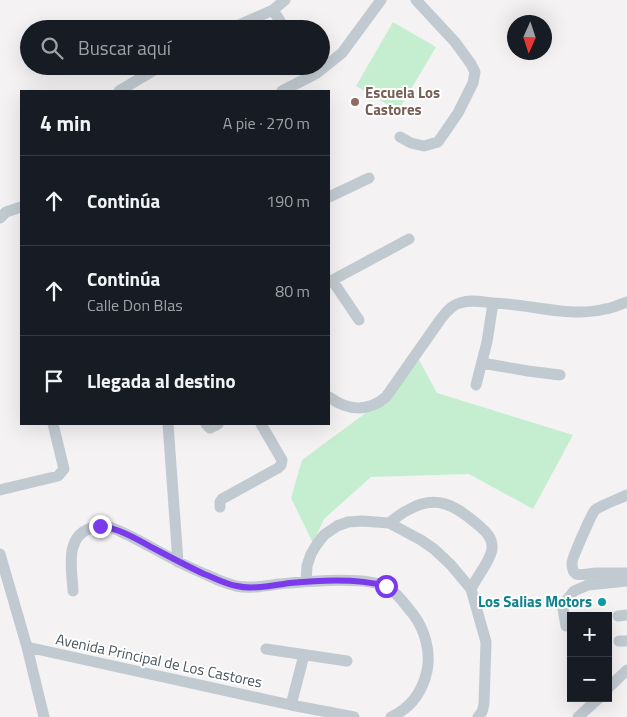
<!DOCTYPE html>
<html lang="es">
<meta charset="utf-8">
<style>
:root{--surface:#171b24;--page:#242831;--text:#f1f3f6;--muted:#9ea1a6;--line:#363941}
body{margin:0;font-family:"Titillium Web",sans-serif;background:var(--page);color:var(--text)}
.controls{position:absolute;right:15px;bottom:15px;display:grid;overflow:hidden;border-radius:0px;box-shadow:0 5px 20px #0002}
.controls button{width:45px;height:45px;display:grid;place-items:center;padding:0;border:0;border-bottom:1px solid var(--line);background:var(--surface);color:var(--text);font:25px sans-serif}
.compass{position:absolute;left:507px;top:15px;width:45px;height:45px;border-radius:50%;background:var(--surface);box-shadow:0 5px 20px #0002;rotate:183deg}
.stop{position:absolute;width:15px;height:15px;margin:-11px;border:4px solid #7c3aed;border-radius:50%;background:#fff}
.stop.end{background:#7c3aed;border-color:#fff;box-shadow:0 1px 5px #0008}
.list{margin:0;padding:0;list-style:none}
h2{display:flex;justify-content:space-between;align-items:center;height:65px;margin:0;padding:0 20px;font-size:21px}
h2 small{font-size:16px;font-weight:400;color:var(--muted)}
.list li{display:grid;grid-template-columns:32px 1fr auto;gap:15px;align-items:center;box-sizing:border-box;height:90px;padding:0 20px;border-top:1px solid var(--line)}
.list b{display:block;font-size:19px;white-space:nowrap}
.list p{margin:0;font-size:16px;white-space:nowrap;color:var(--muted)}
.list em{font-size:16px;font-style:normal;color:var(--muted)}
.icon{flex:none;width:28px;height:28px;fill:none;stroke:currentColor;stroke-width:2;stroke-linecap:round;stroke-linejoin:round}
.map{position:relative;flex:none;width:627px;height:717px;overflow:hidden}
.search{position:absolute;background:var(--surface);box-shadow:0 5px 20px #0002;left:20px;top:20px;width:310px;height:55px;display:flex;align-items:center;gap:12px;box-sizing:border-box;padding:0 18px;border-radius:28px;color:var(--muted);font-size:19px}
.panel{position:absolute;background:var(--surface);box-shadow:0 5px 20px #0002;left:20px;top:90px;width:310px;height:335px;border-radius:0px}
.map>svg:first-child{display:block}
.green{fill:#c5eed1}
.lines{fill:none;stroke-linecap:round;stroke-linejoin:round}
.minor{stroke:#c1cad0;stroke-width:11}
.route{stroke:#7c3aed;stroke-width:6}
.education-dot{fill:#8d6e63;stroke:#fff;stroke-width:2}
.culture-dot{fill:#0f9aa8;stroke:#fff;stroke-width:2}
.labels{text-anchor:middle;stroke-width:4;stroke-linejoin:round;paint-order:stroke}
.education-label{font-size:15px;font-weight:bold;fill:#785e54;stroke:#fff;text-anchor:start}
.culture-label{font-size:15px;font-weight:bold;fill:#0d838f;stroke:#fff;text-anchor:end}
.street-label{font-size:15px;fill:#4b575f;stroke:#fff}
</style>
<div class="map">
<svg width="627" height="717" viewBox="0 0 627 717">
<rect width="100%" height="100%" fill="#f4f2f2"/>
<path class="green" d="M393,22L436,47L398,111L356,86Z
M419,360L437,393L573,435L533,509L469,474L371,477L324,519L313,543L291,498L302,460L367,412Z"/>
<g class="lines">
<path class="minor" d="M273,10L285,29
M230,29L273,10L285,0
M119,91L161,66
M282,91L317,73L342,53L381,0
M400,137L411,143L424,146L438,142L458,113L473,83L475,72L471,64L455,42L416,0
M329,197L369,178
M0,218L6,212L21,207
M332,280L359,320
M329,282L409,239
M482,363L528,371L560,375
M476,385L487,342L493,303
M329,397C348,411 368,412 386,397L440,320C445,314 451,305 460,303C471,299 482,302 494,303C531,304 568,318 605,309C613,308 620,304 627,302
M168,424L178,562
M206,424L210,428L218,424
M0,490L58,476L64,469L53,424
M627,495C619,499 601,505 595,510C592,513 572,558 572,563C572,567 573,572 576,574C582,576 590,573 596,573C606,573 617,573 627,573
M220,507V502L222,499L278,468L281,465L282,460L261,424
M389,523C395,519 401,513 408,510C436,494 455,505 477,524C485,531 493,537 492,549C491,560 476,578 471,589
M0,554L27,647L44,717
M306,581L307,566L311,554L317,544L324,535L337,526L348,522L362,521L389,523L421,540L434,549L451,565L471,589L486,642L484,704L482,712L478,717
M73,591C72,569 64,537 91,528C96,526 104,525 109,527C117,529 123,533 130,536C146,544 161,553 177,561C186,566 196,570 205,574C215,579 225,583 236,586C250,589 265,586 278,584C302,582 366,575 387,587C398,593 405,605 413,614C425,630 431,652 427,671C422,693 411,708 391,717
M618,616L627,615
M566,626L563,609L566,601L574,591L588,585L627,581
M619,641H627
M27,647L291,705L354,717
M266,649L347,661
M608,688L627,670
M291,705L304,655
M578,717L599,698"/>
</g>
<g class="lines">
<path class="route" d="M100,526C118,528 137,539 153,548C170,557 187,566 204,574C215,578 225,584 237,586C253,590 273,585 290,583C320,580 357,578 386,586"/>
</g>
<circle class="education-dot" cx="355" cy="102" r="5"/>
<circle class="culture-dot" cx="602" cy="602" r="5"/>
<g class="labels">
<g class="education-label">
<text x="365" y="98">Escuela Los<tspan x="365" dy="17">Castores</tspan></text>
</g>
<g class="culture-label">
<text x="592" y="607">Los Salias Motors</text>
</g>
<g class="street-label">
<text transform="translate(159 661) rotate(12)" y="5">Avenida Principal de Los Castores</text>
</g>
</g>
</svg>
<div class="controls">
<button>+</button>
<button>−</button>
</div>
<svg class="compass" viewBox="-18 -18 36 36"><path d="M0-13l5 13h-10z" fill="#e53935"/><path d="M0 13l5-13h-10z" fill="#9ea1a6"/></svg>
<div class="stop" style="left:386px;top:586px"></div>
<div class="stop end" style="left:100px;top:526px"></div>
<div class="search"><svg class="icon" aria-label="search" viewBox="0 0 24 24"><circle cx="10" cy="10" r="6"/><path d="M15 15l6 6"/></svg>Buscar aquí</div>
<section class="panel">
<h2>4 min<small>A pie · 270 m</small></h2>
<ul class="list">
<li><svg class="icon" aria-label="ahead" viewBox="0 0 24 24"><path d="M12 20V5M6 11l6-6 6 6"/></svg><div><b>Continúa</b></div><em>190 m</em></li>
<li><svg class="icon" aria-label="ahead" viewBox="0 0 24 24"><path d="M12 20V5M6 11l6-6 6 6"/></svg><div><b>Continúa</b><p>Calle Don Blas</p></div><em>80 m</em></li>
<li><svg class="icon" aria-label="arrive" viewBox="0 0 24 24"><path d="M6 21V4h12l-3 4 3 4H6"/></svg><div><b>Llegada al destino</b></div></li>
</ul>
</section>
</div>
